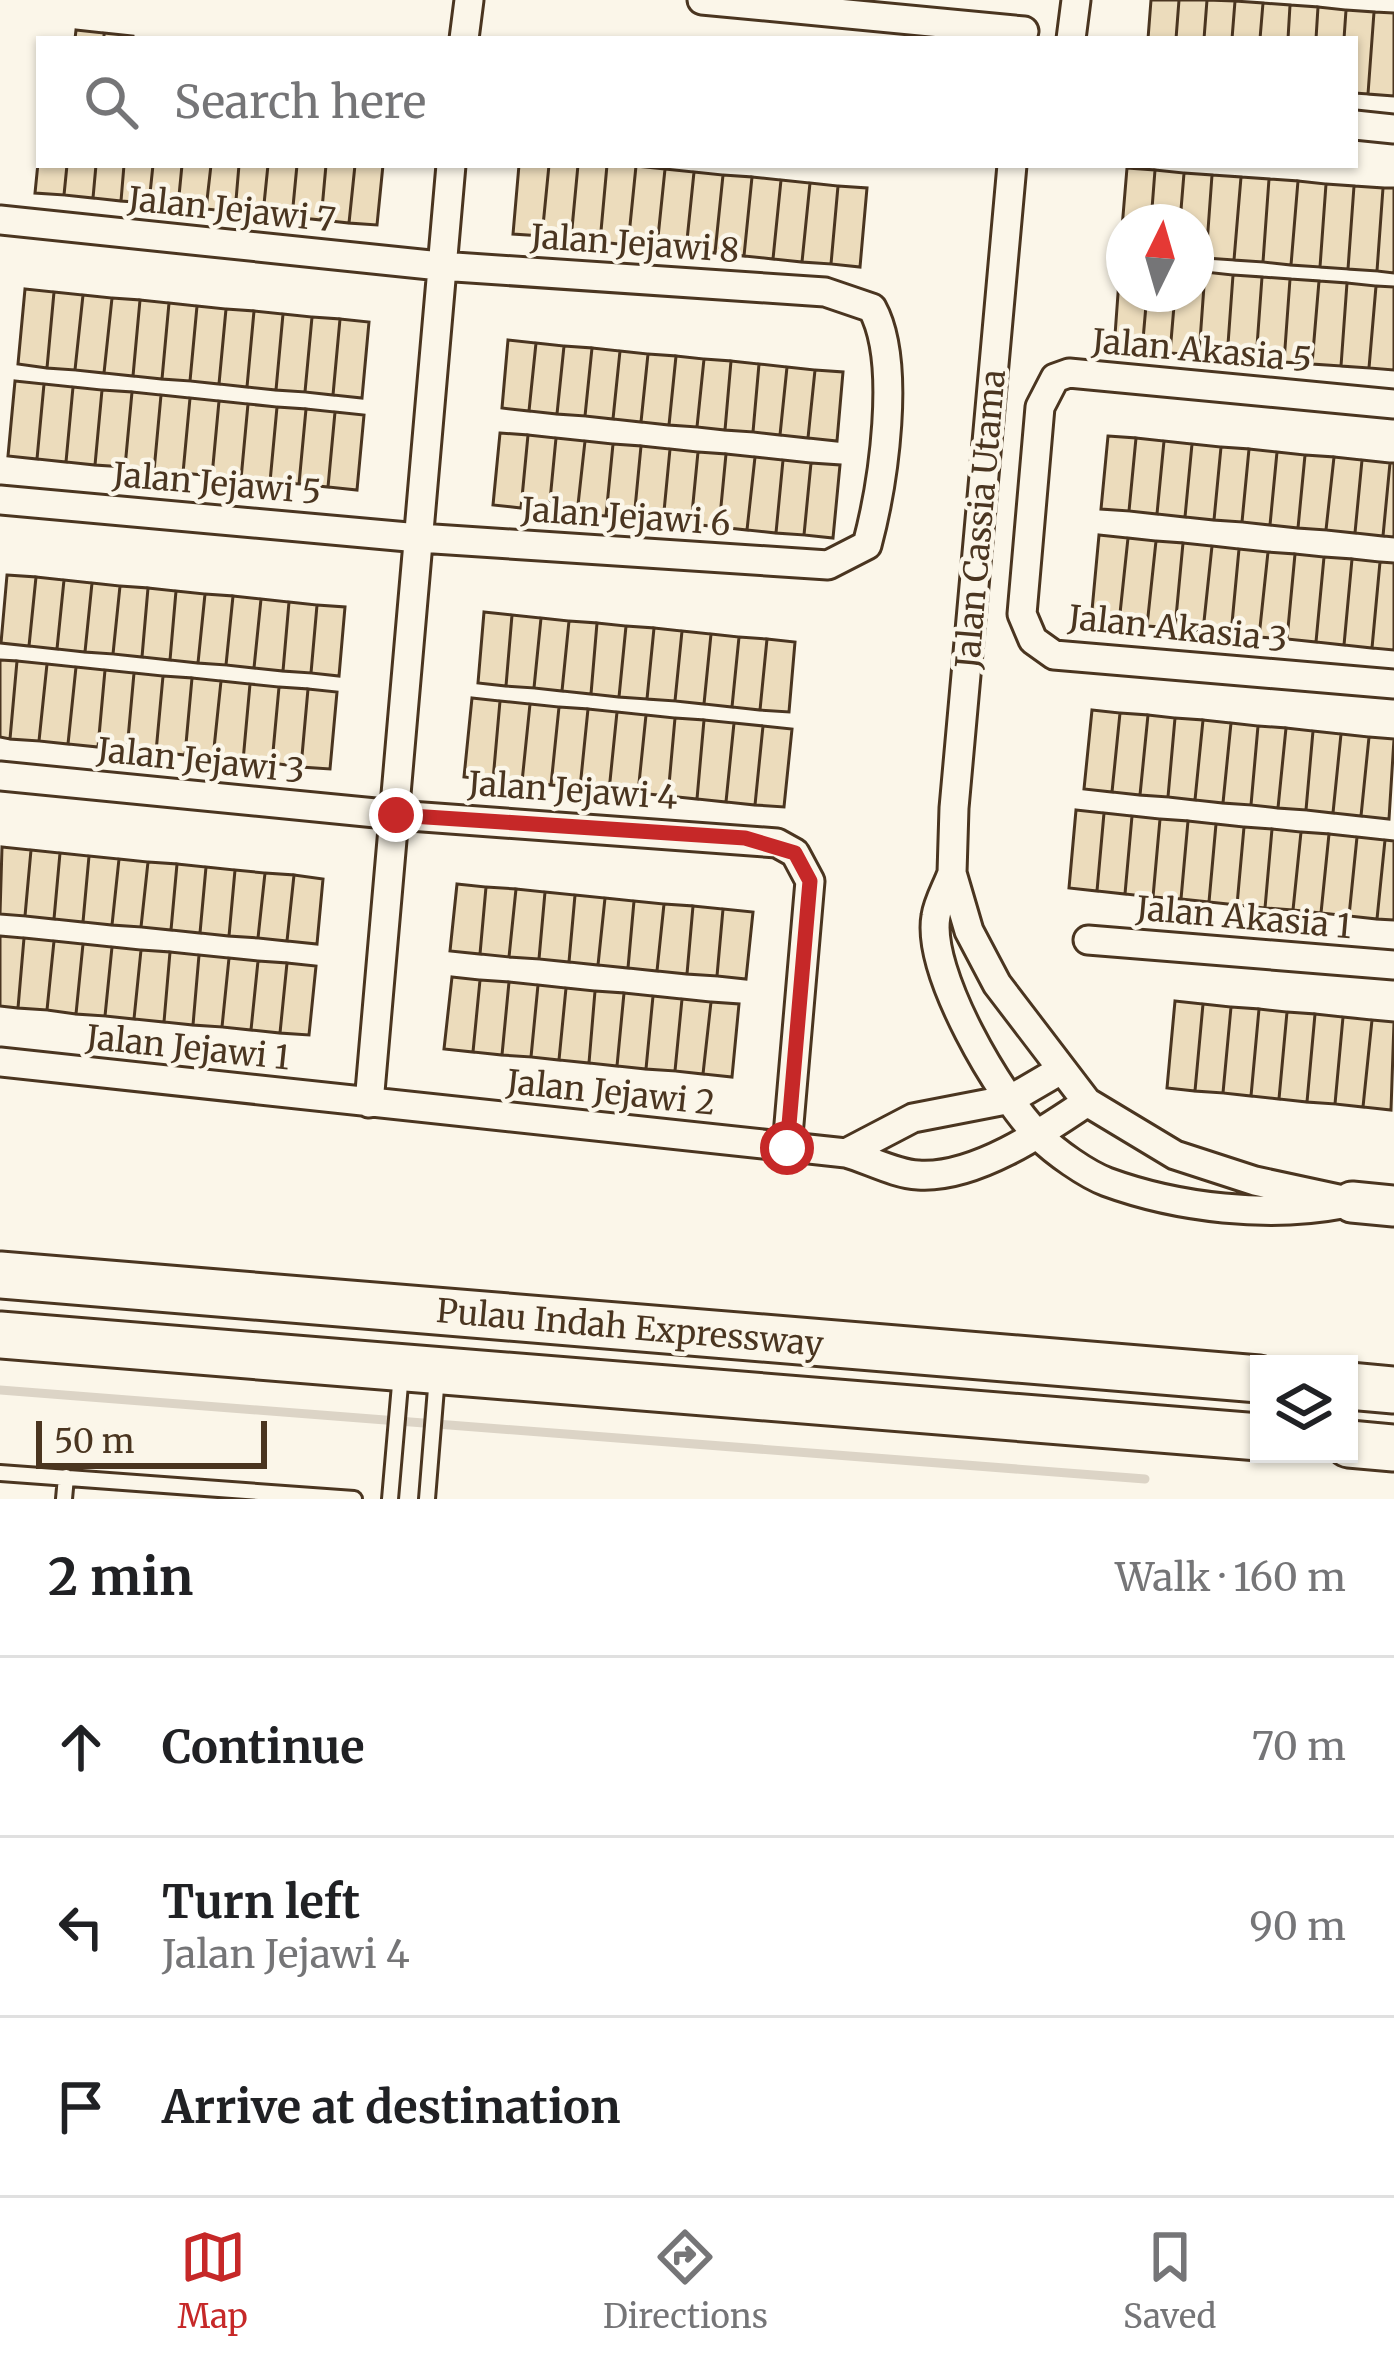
<!DOCTYPE html>
<meta charset="utf-8">
<style>
:root{--surface:#fff;--page:#f2f2f2;--text:#202124;--muted:#757577;--line:#e0e0e0;--accent:#c62828}
body{margin:0;font-family:Merriweather,serif;background:var(--page);color:var(--text)}
.controls{position:absolute;right:36px;bottom:36px;display:grid;overflow:hidden;border-radius:0px;box-shadow:0 3px 9px #0004}
.controls button{width:108px;height:108px;display:grid;place-items:center;padding:0;border:0;border-bottom:3px solid var(--line);background:var(--surface);color:var(--text);font:60px sans-serif}
.compass{position:absolute;left:1106px;top:204px;width:108px;height:108px;border-radius:50%;background:var(--surface);box-shadow:0 3px 9px #0004;rotate:5deg}
.scale{position:absolute;left:36px;bottom:30px;width:231px;box-sizing:border-box;padding-left:12px;border:6px solid #4a3520;border-top:0;font-size:33px;line-height:42px;white-space:nowrap;color:#4a3520;-webkit-text-stroke:9px #fbf6e9;paint-order:stroke}
.stop{position:absolute;width:36px;height:36px;margin:-27px;border:9px solid #c62828;border-radius:50%;background:#fff}
.stop.end{background:#c62828;border-color:#fff;box-shadow:0 3px 12px #0008}
.list{margin:0;padding:0;list-style:none}
h2{display:flex;justify-content:space-between;align-items:center;height:156px;margin:0;padding:0 48px;font-size:51px}
h2 small{font-size:39px;font-weight:400;color:var(--muted)}
.list li{display:grid;grid-template-columns:78px 1fr auto;gap:36px;align-items:center;box-sizing:border-box;height:180px;padding:0 48px;border-top:3px solid var(--line)}
.list b{display:block;font-size:45px;white-space:nowrap}
.list p{margin:0;font-size:39px;white-space:nowrap;color:var(--muted)}
.list em{font-size:39px;font-style:normal;color:var(--muted)}
.icon{flex:none;width:66px;height:66px;fill:none;stroke:currentColor;stroke-width:2;stroke-linecap:round;stroke-linejoin:round}
.map{position:relative;flex:none;width:1394px;height:1499px;overflow:hidden}
.search{position:absolute;background:var(--surface);box-shadow:0 3px 9px #0004;left:36px;right:36px;top:36px;height:132px;display:flex;align-items:center;gap:30px;box-sizing:border-box;padding:0 42px;border-radius:0px;color:var(--muted);font-size:45px}
.sheet{height:696px;background:var(--surface)}
nav{display:flex;justify-content:space-around;align-items:center;box-sizing:border-box;height:168px;border-top:3px solid var(--line);background:var(--surface);font-size:33px;color:var(--muted)}
nav a{display:grid;justify-items:center;gap:6px}
nav .on{color:var(--accent)}
.map>svg:first-child{display:block}
.lines{fill:none;stroke-linecap:round;stroke-linejoin:round}
.stream{stroke:#dcd4c6;stroke-width:9}
.building{fill:#ecdcbc;stroke:#4a3520;stroke-width:3}
.lane-casing{stroke:#4a3520;stroke-width:20}
.street-casing{stroke:#4a3520;stroke-width:33}
.secondary-casing{stroke:#4a3520;stroke-width:45}
.primary-casing{stroke:#4a3520;stroke-width:51}
.lane{stroke:#fbf6e9;stroke-width:14}
.street{stroke:#fbf6e9;stroke-width:27}
.secondary{stroke:#fbf6e9;stroke-width:39}
.primary{stroke:#fbf6e9;stroke-width:45}
.route{stroke:#c62828;stroke-width:15}
.labels{text-anchor:middle;stroke-width:9;stroke-linejoin:round;paint-order:stroke}
.street-label{font-size:33px;fill:#4a3520;stroke:#fbf6e9}
</style>
<div class="map">
<svg width="1394" height="1499" viewBox="0 0 1394 1499">
<rect width="100%" height="100%" fill="#fbf6e9"/>
<g class="lines">
<path class="stream" d="M0,1390L1145,1479"/>
</g>
<path class="building" d="M1151,0H1179L1176,39H1148Z
M1179,0H1207L1204,39H1176Z
M1207,0L1235,1L1232,39H1204Z
M1235,1L1263,3L1260,39H1232Z
M1263,3L1290,5L1288,39H1260Z
M1290,5L1318,7L1316,39H1288Z
M1318,7L1346,10L1344,39H1316Z
M1346,10L1374,12L1368,94L1355,93V39H1344Z
M1374,12L1394,13V96L1368,94Z
M76,30L104,33V39H75Z
M104,33L133,36V39H104Z
M39,153V165H67L64,195L35,193Z
M67,165H96L93,198L64,195Z
M96,165H124L121,201L93,198Z
M124,165H153L149,203L121,201Z
M153,165H182L178,206L149,203Z
M182,165H211L206,209L178,206Z
M211,165H239L235,212L206,209Z
M239,165H268L263,214L235,212Z
M268,165H297L292,217L263,214Z
M297,165H326L321,220L292,217Z
M326,165H355L349,223L321,220Z
M355,165H383L377,225L349,223Z
M519,165H549L542,236L513,234Z
M549,165H578L571,239L542,236Z
M578,165H607L600,242L571,239Z
M607,165L636,166L628,245L600,242Z
M636,166L665,169L657,247L628,245Z
M1127,168L1155,170L1151,222H1124V252H1120Z
M665,169L694,172L686,250L657,247Z
M1155,170L1184,173L1180,222H1151Z
M694,172L723,175L715,253L686,250Z
M1184,173L1212,175L1206,258L1196,257V222H1180Z
M723,175L752,177L744,256L715,253Z
M1212,175L1241,177L1234,260L1206,258Z
M752,177L781,180L773,259L744,256Z
M1241,177L1269,179L1263,262L1234,260Z
M1269,179L1298,181L1291,265L1263,262Z
M781,180L810,183L802,262L773,259Z
M1298,181L1326,184L1320,267L1291,265Z
M810,183L838,186L831,264L802,262Z
M1326,184L1354,186L1348,269L1320,267Z
M838,186L867,188L860,267L831,264Z
M1354,186L1383,188L1377,271L1348,269Z
M1383,188H1394V273L1377,271Z
M1120,266L1124,294H1147L1142,351L1114,349Z
M1196,272H1205L1199,355L1170,353L1175,294H1196Z
M1205,272L1233,275L1227,358L1199,355Z
M1233,275L1262,277L1256,360L1227,358Z
M1262,277L1290,279L1284,362L1256,360Z
M1290,279L1319,281L1312,364L1284,362Z
M1319,281L1347,283L1341,366L1312,364Z
M1347,283L1376,286L1369,368L1341,366Z
M1376,286L1394,287V370L1369,368Z
M25,289L54,292L47,368L18,364Z
M54,292L83,295L75,370L47,368Z
M1147,294H1175L1170,353L1142,351Z
M83,295L112,298L104,373L75,370Z
M112,298L140,300L133,376L104,373Z
M140,300L169,303L162,379L133,376Z
M169,303L197,306L190,381L162,379Z
M197,306L226,309L219,384L190,381Z
M226,309L254,311L247,387L219,384Z
M254,311L283,314L276,390L247,387Z
M283,314L312,317L305,392L276,390Z
M312,317L340,319L333,395L305,392Z
M340,319L369,322L362,398L333,395Z
M508,340L536,343L529,411L502,408Z
M536,343L564,346L557,414L529,411Z
M564,346L592,348L585,416L557,414Z
M592,348L620,351L613,419L585,416Z
M620,351L648,354L641,422L613,419Z
M648,354L676,356L669,425L641,422Z
M676,356L704,359L697,427L669,425Z
M704,359L731,361L725,430L697,427Z
M731,361L759,364L753,432L725,430Z
M759,364L787,367L780,435L753,432Z
M787,367L815,370L808,438L780,435Z
M815,370L843,372L837,441L808,438Z
M15,381L44,384L37,459L8,456Z
M44,384L73,387L66,462L37,459Z
M73,387L102,390L95,465L66,462Z
M102,390L132,392L125,467L95,465Z
M132,392L161,395L154,471L125,467Z
M161,395L190,398L183,473L154,471Z
M190,398L219,401L212,476L183,473Z
M219,401L248,404L241,479L212,476Z
M248,404L277,407L270,482L241,479Z
M277,407L306,409L299,484L270,482Z
M306,409L335,412L328,487L299,484Z
M335,412L364,415L357,490L328,487Z
M500,433L528,435L521,508L493,505Z
M528,435L556,438L549,511L521,508Z
M1108,436L1136,438L1129,511L1101,509Z
M556,438L585,441L577,514L549,511Z
M1136,438L1164,441L1157,514L1129,511Z
M585,441L613,444L606,516L577,514Z
M1164,441L1192,444L1185,517L1157,514Z
M613,444L641,446L634,519L606,516Z
M1192,444L1221,447L1214,520L1185,517Z
M641,446L670,449L663,522L634,519Z
M1221,447L1249,449L1242,522L1214,520Z
M670,449L698,452L691,524L663,522Z
M1249,449L1277,452L1270,525L1242,522Z
M698,452L726,454L719,527L691,524Z
M1277,452L1305,455L1298,528L1270,525Z
M726,454L755,457L747,530L719,527Z
M1305,455L1334,457L1326,530L1298,528Z
M755,457L783,460L776,533L747,530Z
M1334,457L1362,460L1355,533L1326,530Z
M783,460L811,463L804,535L776,533Z
M1362,460L1390,463L1383,536L1355,533Z
M811,463L840,465L833,538L804,535Z
M1390,463H1394V537L1383,536Z
M1099,535L1128,538L1119,623L1091,621Z
M1128,538L1156,541L1147,626L1119,623Z
M1156,541L1183,543L1175,628L1147,626Z
M1183,543L1212,546L1203,631L1175,628Z
M1212,546L1239,549L1231,634L1203,631Z
M1239,549L1268,552L1259,637L1231,634Z
M1268,552L1295,554L1287,639L1259,637Z
M1295,554L1324,557L1316,642L1287,639Z
M1324,557L1352,559L1344,645L1316,642Z
M1352,559L1380,562L1372,648L1344,645Z
M1380,562L1394,563V650L1372,648Z
M7,575L36,577L29,646L1,643Z
M36,577L64,580L57,649L29,646Z
M64,580L92,583L85,652L57,649Z
M92,583L120,586L113,654L85,652Z
M120,586L148,588L142,657L113,654Z
M148,588L176,591L170,660L142,657Z
M176,591L205,594L198,663L170,660Z
M205,594L233,596L226,665L198,663Z
M233,596L261,599L254,668L226,665Z
M261,599L289,602L283,671L254,668Z
M289,602L317,605L311,673L283,671Z
M317,605L345,607L339,676L311,673Z
M484,612L512,615L506,686L478,683Z
M512,615L541,618L534,688L506,686Z
M541,618L569,621L562,691L534,688Z
M569,621L597,623L591,694L562,691Z
M597,623L626,626L619,697L591,694Z
M626,626L654,628L647,699L619,697Z
M654,628L682,631L675,701L647,699Z
M682,631L711,634L704,704L675,701Z
M711,634L739,637L732,707L704,704Z
M739,637L767,639L760,710L732,707Z
M767,639L795,642L789,712L760,710Z
M0,660L17,661L10,739L0,737Z
M17,661L47,664L39,741L10,739Z
M47,664L76,667L68,744L39,741Z
M76,667L105,670L98,747L68,744Z
M105,670L134,673L127,750L98,747Z
M134,673L163,676L156,752L127,750Z
M163,676L192,678L185,755L156,752Z
M192,678L221,681L213,758L185,755Z
M221,681L250,684L243,761L213,758Z
M250,684L279,687L272,763L243,761Z
M279,687L308,689L301,767L272,763Z
M308,689L337,692L330,769L301,767Z
M472,698L500,701L493,780L464,777Z
M500,701L530,704L522,782L493,780Z
M530,704L559,707L551,785L522,782Z
M559,707L588,709L580,788L551,785Z
M588,709L617,712L609,791L580,788Z
M1092,710L1120,713L1112,792L1084,789Z
M617,712L646,715L638,793L609,791Z
M1120,713L1148,715L1140,795L1112,792Z
M646,715L675,718L668,796L638,793Z
M1148,715L1175,718L1168,797L1140,795Z
M675,718L704,720L697,799L668,796Z
M1175,718L1203,720L1195,800L1168,797Z
M704,720L734,723L726,802L697,799Z
M1203,720L1231,723L1223,803L1195,800Z
M734,723L763,726L755,805L726,802Z
M1231,723L1258,726L1251,805L1223,803Z
M763,726L792,729L784,807L755,805Z
M1258,726L1286,728L1278,808L1251,805Z
M1286,728L1313,731L1306,810L1278,808Z
M1313,731L1341,734L1333,813L1306,810Z
M1341,734L1369,737L1361,816L1333,813Z
M1369,737L1394,739L1389,819L1361,816Z
M1076,810L1104,813L1097,891L1069,888Z
M1104,813L1132,816L1125,894L1097,891Z
M1132,816L1160,819L1153,897L1125,894Z
M1160,819L1188,821L1181,899L1153,897Z
M1188,821L1216,824L1209,902L1181,899Z
M1216,824L1244,827L1237,905L1209,902Z
M1244,827L1272,829L1265,908L1237,905Z
M1272,829L1301,832L1293,910L1265,908Z
M1301,832L1329,834L1321,913L1293,910Z
M1329,834L1357,837L1349,916L1321,913Z
M1357,837L1385,840L1377,919L1349,916Z
M1385,840L1394,841V920L1377,919Z
M2,847L31,850L25,916L0,914Z
M31,850L60,853L54,919L25,916Z
M60,853L89,856L83,922L54,919Z
M89,856L119,859L112,925L83,922Z
M119,859L148,862L141,927L112,925Z
M148,862L177,864L171,930L141,927Z
M177,864L206,867L200,933L171,930Z
M206,867L235,870L229,936L200,933Z
M235,870L265,873L258,938L229,936Z
M265,873L294,875L287,941L258,938Z
M294,875L323,879L317,944L287,941Z
M457,884L486,887L480,954L450,951Z
M486,887L516,889L509,957L480,954Z
M516,889L545,892L539,959L509,957Z
M545,892L575,895L569,962L539,959Z
M575,895L605,898L598,965L569,962Z
M605,898L634,901L628,968L598,965Z
M634,901L664,904L657,971L628,968Z
M664,904L693,906L687,974L657,971Z
M693,906L723,909L717,976L687,974Z
M723,909L753,912L746,979L717,976Z
M0,936L24,938L18,1008L0,1006Z
M24,938L54,941L47,1010L18,1008Z
M54,941L83,944L76,1014L47,1010Z
M83,944L112,947L105,1016L76,1014Z
M112,947L141,950L134,1019L105,1016Z
M141,950L170,952L164,1022L134,1019Z
M170,952L199,955L193,1025L164,1022Z
M199,955L229,958L222,1027L193,1025Z
M229,958L258,961L251,1030L222,1027Z
M258,961L287,963L280,1033L251,1030Z
M287,963L316,966L309,1035L280,1033Z
M452,977L480,980L473,1052L444,1049Z
M480,980L509,982L502,1055L473,1052Z
M509,982L538,985L531,1057L502,1055Z
M538,985L566,988L559,1060L531,1057Z
M566,988L595,991L589,1063L559,1060Z
M595,991L624,993L617,1066L589,1063Z
M624,993L653,996L646,1069L617,1066Z
M653,996L682,999L675,1071L646,1069Z
M682,999L711,1002L703,1074L675,1071Z
M1175,1001L1203,1004L1195,1091L1167,1088Z
M711,1002L739,1004L732,1077L703,1074Z
M1203,1004L1231,1007L1223,1093L1195,1091Z
M1231,1007L1259,1009L1251,1096L1223,1093Z
M1259,1009L1287,1012L1279,1099L1251,1096Z
M1287,1012L1315,1014L1307,1102L1279,1099Z
M1315,1014L1343,1017L1335,1104L1307,1102Z
M1343,1017L1372,1020L1363,1107L1335,1104Z
M1372,1020L1394,1022L1391,1110L1363,1107Z"/>
<g class="lines">
<defs>
<path id="lane" d="M0,1473L354,1499
M64,1499L66,1477
M390,1499L401,1373
M427,1499L437,1376"/>
<path id="street" d="M702,0L1024,31
M464,39L469,0
M1071,39L1076,0
M1355,125L1394,129
M1012,165L954,808L952,873L969,931L997,984L1087,1102L1175,1155L1255,1181L1352,1202
M0,220L440,266L825,292L872,308C902,362 883,485 867,545L828,565L419,538L0,500
M1394,404L1069,373L1055,378L1040,407L1022,614L1033,640L1054,655L1394,684
M0,776L396,815L777,843L795,853L810,881L787,1147
M952,873C947,887 938,902 936,916C926,972 1000,1097 1039,1136C1055,1152 1086,1174 1107,1182C1178,1208 1269,1218 1342,1204
M1088,940L1394,965
M0,1062L846,1153C868,1159 895,1174 918,1175C974,1179 1043,1132 1087,1102
M369,1103L451,165
M846,1153L913,1118L1011,1099L1059,1071"/>
<path id="secondary" d="M1352,1202L1394,1206"/>
<path id="primary" d="M0,1275L1259,1379
M0,1335L1259,1437
M1349,1386L1394,1390
M1349,1444L1394,1448"/>
</defs>
<use href="#lane" class="lane-casing"/>
<use href="#street" class="street-casing"/>
<use href="#secondary" class="secondary-casing"/>
<use href="#primary" class="primary-casing"/>
<use href="#lane" class="lane"/>
<use href="#street" class="street"/>
<use href="#secondary" class="secondary"/>
<use href="#primary" class="primary"/>
</g>
<g class="lines">
<path class="route" d="M396,815L745,838L795,853L810,881L787,1148"/>
</g>
<g class="labels">
<g class="street-label">
<text transform="translate(232 209) rotate(6)" y="12">Jalan Jejawi 7</text>
<text transform="translate(635 243) rotate(4)" y="12">Jalan Jejawi 8</text>
<text transform="translate(1202 350) rotate(5)" y="12">Jalan Akasia 5</text>
<text transform="translate(217 483) rotate(5)" y="12">Jalan Jejawi 5</text>
<text transform="translate(626 516) rotate(4)" y="12">Jalan Jejawi 6</text>
<text transform="translate(980 519) rotate(-85)" y="12">Jalan Cassia Utama</text>
<text transform="translate(1178 628) rotate(6)" y="12">Jalan Akasia 3</text>
<text transform="translate(201 760) rotate(6)" y="12">Jalan Jejawi 3</text>
<text transform="translate(573 790) rotate(4)" y="12">Jalan Jejawi 4</text>
<text transform="translate(1244 917) rotate(5)" y="12">Jalan Akasia 1</text>
<text transform="translate(188 1047) rotate(6)" y="12">Jalan Jejawi 1</text>
<text transform="translate(611 1092) rotate(6)" y="12">Jalan Jejawi 2</text>
<text transform="translate(630 1327) rotate(5)" y="12">Pulau Indah Expressway</text>
</g>
</g>
</svg>
<div class="controls">
<button><svg class="icon" aria-label="layers" viewBox="0 0 24 24"><path d="M12 4l9 5-9 5-9-5zM3 14l9 5 9-5"/></svg></button>
</div>
<svg class="compass" viewBox="-18 -18 36 36"><path d="M0-13l5 13h-10z" fill="#e53935"/><path d="M0 13l5-13h-10z" fill="#757577"/></svg>
<div class="scale">50 m</div>
<div class="stop" style="left:787px;top:1148px"></div>
<div class="stop end" style="left:396px;top:815px"></div>
<div class="search"><svg class="icon" aria-label="search" viewBox="0 0 24 24"><circle cx="10" cy="10" r="6"/><path d="M15 15l6 6"/></svg>Search here</div>
</div>
<section class="sheet">
<h2>2 min<small>Walk · 160 m</small></h2>
<ul class="list">
<li><svg class="icon" aria-label="ahead" viewBox="0 0 24 24"><path d="M12 20V5M6 11l6-6 6 6"/></svg><div><b>Continue</b></div><em>70 m</em></li>
<li><svg class="icon" aria-label="left" viewBox="0 0 24 24"><path d="M17 20v-9H6M10 6l-5 5 5 5"/></svg><div><b>Turn left</b><p>Jalan Jejawi 4</p></div><em>90 m</em></li>
<li><svg class="icon" aria-label="arrive" viewBox="0 0 24 24"><path d="M6 21V4h12l-3 4 3 4H6"/></svg><div><b>Arrive at destination</b></div></li>
</ul>
</section>
<nav>
<a class="on"><svg class="icon" aria-label="map" viewBox="0 0 24 24"><path d="M3 6l6-2 6 2 6-2v14l-6 2-6-2-6 2zM9 4v14M15 6v14"/></svg>Map</a>
<a><svg class="icon" aria-label="directions" viewBox="0 0 24 24"><path d="M12 3l9 9-9 9-9-9zM9 14v-3h6M13 9l2 2-2 2"/></svg>Directions</a>
<a><svg class="icon" aria-label="saved" viewBox="0 0 24 24"><path d="M7 4h10v16l-5-4-5 4z"/></svg>Saved</a>
</nav>
